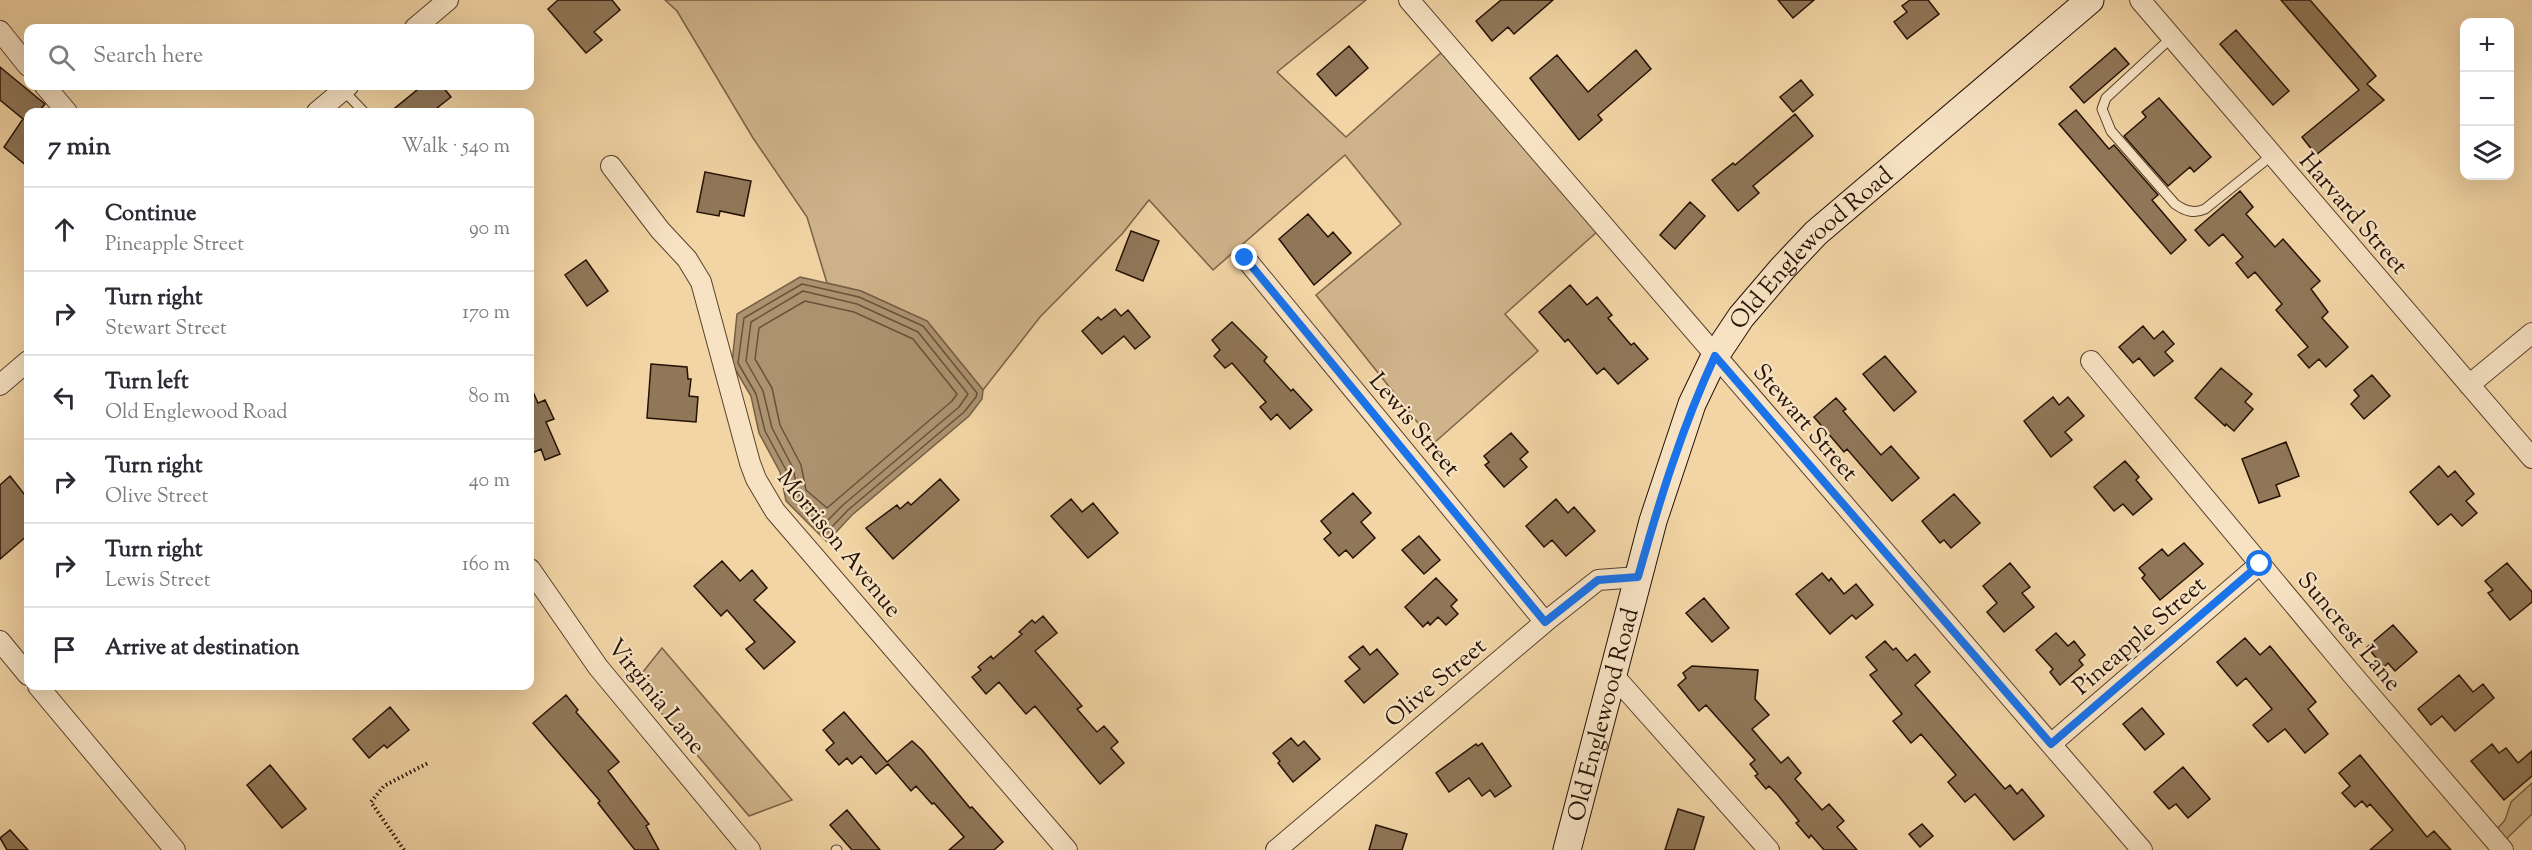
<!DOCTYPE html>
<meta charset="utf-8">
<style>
:root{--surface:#fff;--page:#f2f2f3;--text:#2b2b33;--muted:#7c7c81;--line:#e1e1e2}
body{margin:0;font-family:"Sorts Mill Goudy",serif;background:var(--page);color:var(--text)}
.controls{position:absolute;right:18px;top:18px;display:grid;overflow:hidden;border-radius:12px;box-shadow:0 6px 24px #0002}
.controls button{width:54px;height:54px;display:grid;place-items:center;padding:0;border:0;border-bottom:2px solid var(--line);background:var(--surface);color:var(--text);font:30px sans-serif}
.stop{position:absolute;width:18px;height:18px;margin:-14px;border:4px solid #1a73e8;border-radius:50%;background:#fff}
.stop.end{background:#1a73e8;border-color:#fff;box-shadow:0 2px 6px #0008}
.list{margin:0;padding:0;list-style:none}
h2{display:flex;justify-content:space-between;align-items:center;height:78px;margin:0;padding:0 24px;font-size:26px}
h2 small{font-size:20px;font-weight:400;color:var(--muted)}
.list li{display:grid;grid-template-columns:39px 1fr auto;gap:18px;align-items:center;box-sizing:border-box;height:84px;padding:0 24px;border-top:2px solid var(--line)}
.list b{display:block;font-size:22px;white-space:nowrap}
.list p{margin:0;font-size:20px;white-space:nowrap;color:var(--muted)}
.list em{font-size:20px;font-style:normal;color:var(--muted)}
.icon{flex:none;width:33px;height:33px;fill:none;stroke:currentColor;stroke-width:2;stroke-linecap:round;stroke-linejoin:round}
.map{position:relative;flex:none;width:2532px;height:850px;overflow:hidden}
.search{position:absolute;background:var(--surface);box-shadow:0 6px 24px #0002;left:24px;top:24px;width:510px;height:66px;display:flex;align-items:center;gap:15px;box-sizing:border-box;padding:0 21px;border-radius:12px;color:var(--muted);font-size:22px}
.panel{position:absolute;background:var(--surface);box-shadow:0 6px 24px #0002;left:24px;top:108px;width:510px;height:582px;border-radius:12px}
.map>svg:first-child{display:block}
.green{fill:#cfb38a;stroke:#7a6248;stroke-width:1.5}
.water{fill:#ac926f;stroke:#765f45;stroke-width:1.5}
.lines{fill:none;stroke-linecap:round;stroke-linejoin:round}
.shore{stroke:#68523a;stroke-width:1.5}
.building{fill:#907758;stroke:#251205;stroke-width:1.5}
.lane-casing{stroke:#58422d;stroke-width:11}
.street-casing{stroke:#58422d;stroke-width:22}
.secondary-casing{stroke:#251205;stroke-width:29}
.path{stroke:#251205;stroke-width:4;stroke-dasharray:1.5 3;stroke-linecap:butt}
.lane{stroke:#f7e3c4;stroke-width:9}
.street{stroke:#f7e3c4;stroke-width:20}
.secondary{stroke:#f7e3c4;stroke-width:27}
.route{stroke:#1a73e8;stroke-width:8}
.labels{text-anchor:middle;stroke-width:4.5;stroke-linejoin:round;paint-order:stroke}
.street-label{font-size:24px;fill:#251205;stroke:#f7e3c4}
</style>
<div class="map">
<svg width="2532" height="850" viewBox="0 0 2532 850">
<rect width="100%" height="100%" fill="#f2d4a5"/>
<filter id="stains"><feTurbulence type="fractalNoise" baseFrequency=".00333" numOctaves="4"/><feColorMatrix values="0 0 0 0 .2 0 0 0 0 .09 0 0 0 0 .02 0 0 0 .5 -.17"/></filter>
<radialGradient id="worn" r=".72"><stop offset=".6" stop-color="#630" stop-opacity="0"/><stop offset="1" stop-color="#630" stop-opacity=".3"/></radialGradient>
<path class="green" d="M665,0H1366L1277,72L1346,137L1443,51L1598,231L1505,314L1538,351L1434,443L1316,295L1401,224L1345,155L1213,270L1149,200L1122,234L1040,317L983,390L927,321L861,291L827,283L807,217L753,138L677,11Z
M662,648L792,800L749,816L635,682Z
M2532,783V814L2495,850L2488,839L2505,820L2511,802Z"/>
<path class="water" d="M800,277L861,291L927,321L983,390L982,399L969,416L852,515L827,542L786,501L780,472L759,433L751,396L732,364L737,314Z"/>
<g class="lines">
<path class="shore" d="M802,284L859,297L923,326L977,393L976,397L964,412L848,510L827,532L792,498L786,470L765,431L756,394L738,363L744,318Z
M803,291L857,304L918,332L968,394L959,407L843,505L827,521L798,494L793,468L772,428L763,391L746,361L751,322Z
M805,301L854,312L913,339L957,394L952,401L827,508L806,490L801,465L780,425L772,388L755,359L759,328Z"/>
</g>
<path class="building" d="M558,0H612L620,10L594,32L602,40L586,53L548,9Z
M1501,0H1553L1514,34L1508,27L1492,41L1476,21Z
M1778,0H1814L1793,18Z
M1910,0H1928L1939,14L1907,39L1894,22L1907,12L1902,6Z
M2281,0H2310L2376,76L2367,84L2384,100L2316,155L2302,137L2359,90Z
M2236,30L2289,91L2273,105L2220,44Z
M1349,46L1368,68L1336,96L1317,74Z
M2115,48L2129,64L2084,103L2070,87Z
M1636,50L1651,69L1598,115L1602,120L1579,140L1530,78L1557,55L1588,92Z
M0,67L45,104L38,112H28V167L4,147L23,119L0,100Z
M1801,80L1813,95L1793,112L1780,97Z
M422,86H442L451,97L432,112H390Z
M2159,98L2211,157L2194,172L2190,167L2168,186L2124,136L2146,117L2142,112Z
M2076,110L2109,149L2114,145L2158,195L2152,200L2186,240L2171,254L2059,124Z
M1795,114L1813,136L1753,186L1759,193L1738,211L1712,180L1733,163L1735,165Z
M705,172L751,181L744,216L720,211L719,216L697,212Z
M2240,191L2253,207L2246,214L2275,247L2283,239L2320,281L2311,289L2328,312L2322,318L2348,347L2326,367L2319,359L2309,368L2298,355L2308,347L2276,310L2282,304L2255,272L2248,278L2236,263L2243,257L2223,234L2209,246L2195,230Z
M1690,202L1705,216L1675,249L1660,235Z
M1308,214L1328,237L1333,232L1351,253L1314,285L1279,239Z
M1131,231L1159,241L1143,281L1116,270Z
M586,260L608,291L587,306L565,275Z
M1570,285L1587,305L1597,297L1612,315L1608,318L1631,345L1634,343L1648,359L1618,384L1604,368L1597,374L1568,339L1565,342L1539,312Z
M1115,309L1121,316L1128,310L1150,337L1135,349L1124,336L1102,354L1082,331L1098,317L1101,320Z
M1232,322L1267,357L1264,361L1291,391L1293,389L1312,410L1290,429L1277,414L1271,420L1260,407L1266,402L1232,363L1225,368L1214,356L1220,350L1212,340Z
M2143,326L2154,339L2163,331L2174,344L2165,352L2173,361L2154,376L2139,358L2133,363L2119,347Z
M1885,356L1916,392L1894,411L1863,374Z
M651,364L687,367L688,379H691L689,396L698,397L696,422L647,418Z
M2221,368L2252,394L2245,402L2253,409L2234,431L2226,424L2225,426L2195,398Z
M2372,375L2390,396L2364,419L2351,404L2359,396L2354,390Z
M530,385L538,403L545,400L554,419L546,422L560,454L545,460L541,449L530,454Z
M2053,397L2059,405L2068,397L2084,416L2065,432L2072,440L2051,457L2024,421Z
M1836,398L1846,409L1843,411L1881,455L1891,446L1919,478L1892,501L1847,449L1844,452L1814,417Z
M1511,433L1528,452L1520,459L1527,467L1504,487L1485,465L1489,462L1484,456Z
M2286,442L2299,476L2276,485L2280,496L2259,503L2242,459Z
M2125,461L2139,477L2136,480L2152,499L2133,515L2123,504L2114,511L2094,487Z
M2439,466L2448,477L2455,471L2474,494L2466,501L2477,513L2462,526L2451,514L2438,525L2410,492Z
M10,476L28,499V535L0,559V485Z
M940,479L959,500L893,559L866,528L897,505L900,509L908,502L911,505Z
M1353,493L1371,513L1361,522L1375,538L1353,558L1346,550L1339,556L1324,539L1331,533L1321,521Z
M1954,494L1980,523L1951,548L1944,540L1940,543L1922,521Z
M1071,499L1082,512L1093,503L1118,533L1088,558L1051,516Z
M1556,499L1568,513L1574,507L1595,531L1566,556L1552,540L1544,547L1526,526Z
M1419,536L1440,560L1424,574L1402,550Z
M2184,543L2203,564L2160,600L2142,578L2145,575L2139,568L2162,549L2168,556Z
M722,561L740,581L752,570L767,588L754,600L795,642L764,669L746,649L755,642L727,610L721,616L694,586Z
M2010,563L2030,587L2022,593L2034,607L2004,632L1987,612L1997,603L1983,586Z
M2507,563L2532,592V602L2510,620L2488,593L2493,590L2485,581Z
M1822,573L1829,581L1831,578L1844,594L1856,584L1873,605L1856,619L1852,615L1830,634L1796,594Z
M1436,578L1457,600L1451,606L1458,614L1446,625L1438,617L1430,625L1428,622L1423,627L1405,607Z
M1704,598L1729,628L1712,642L1686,613Z
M1043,616L1057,633L1035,651L1082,706L1077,709L1097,732L1104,726L1118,742L1111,748L1124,763L1100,784L1035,706L1026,714L999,682L986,694L972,677L981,670L978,667L991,656L993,659L1022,634L1019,632L1032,620L1035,623Z
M2393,625L2417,652L2395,671L2388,663L2384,667L2367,647Z
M2056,633L2068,646L2074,641L2085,655L2079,660L2083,665L2060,685L2050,672L2053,669L2036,650Z
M2245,638L2260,655L2270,646L2316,702L2308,709L2328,734L2305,753L2285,729L2268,742L2253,725L2272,709L2246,678L2237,686L2217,662Z
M1885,641L1893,650L1896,648L1907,661L1915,654L1930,672L1915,685L2005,789L2010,785L2017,794L2022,789L2044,816L2014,840L1975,794L1965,802L1948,782L1956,775L1921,734L1911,743L1893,721L1902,714L1870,675L1877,670L1866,657Z
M1363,646L1370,655L1377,649L1398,674L1364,703L1345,681L1360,669L1349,657Z
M1692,666L1758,670L1755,699L1769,715L1752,729L1781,763L1788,757L1801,773L1795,779L1822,810L1829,804L1844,821L1837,827L1857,850H1824L1811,835L1809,838L1796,823L1799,821L1777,794L1769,786L1766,789L1755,776L1758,774L1750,764L1755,760L1706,705L1699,711L1678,685L1686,678L1683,673Z
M2459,675L2473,692L2483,684L2494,698L2455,731L2442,716L2431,725L2418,709Z
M566,695L578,710L576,712L619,762L608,771L649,824L646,826L659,850H635L598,803L600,801L533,723Z
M390,707L409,730L387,748L384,745L369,758L353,739Z
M2142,708L2164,734L2145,750L2123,724Z
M844,712L887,762L912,741L922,750L970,808L972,807L1003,842L994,850H949L964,837L934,803L932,804L916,786L911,791L888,764L876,774L861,756L852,764L847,758L839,765L826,750L834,743L823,730Z
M1291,738L1298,746L1304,741L1320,759L1293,782L1278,763L1280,761L1273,753Z
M1482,743L1511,786L1495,797L1490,790L1482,796L1469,778L1449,792L1436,773L1476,744L1478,746Z
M2492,744L2499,753L2506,748L2518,763L2532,751V776L2504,800L2471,761Z
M2360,755L2427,837L2434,831L2451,850H2370L2393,830L2370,804L2367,807L2362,801L2355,807L2342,793L2350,786L2339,773Z
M270,765L306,809L282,828L247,785Z
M2183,767L2210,799L2188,818L2176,804L2169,809L2154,792Z
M1678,809L1704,817L1694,850H1665Z
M847,810L880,850H852L830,825Z
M1922,824L1933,836L1920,847L1909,834Z
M1376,825L1407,834L1402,850H1369Z
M10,830L28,850H7L0,838Z"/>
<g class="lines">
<defs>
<path id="lane" d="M2171,38L2106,98L2102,109L2111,131L2175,204C2185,211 2194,214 2205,209L2271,156
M343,90L364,112
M836,850H837"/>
<path id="street" d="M1409,0L2142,850
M2140,0L2532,458
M415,28L448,0
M0,31L28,66
M45,86L67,112
M317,112L348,86
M611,166L660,230L687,259L701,282L750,463L756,479L775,511L1067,850
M1245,258L1545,622
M2091,361L2351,673L2503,850
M0,385L28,361
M2469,385L2532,333
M530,569L598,667L750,850
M0,641L28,675
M1614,676L1769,850
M38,686L175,850
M2051,744L2260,564
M1276,850L1545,622L1598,580L1638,577"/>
<g id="secondary">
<path id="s1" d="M1567,850L1653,521L1692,404L1715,356L1741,317L1782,269L1816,233L2090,0"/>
</g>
</defs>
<use href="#lane" class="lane-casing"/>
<use href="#street" class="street-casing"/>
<use href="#secondary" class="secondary-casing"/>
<path class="path" d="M404,850L371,802L384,786L428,763"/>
<use href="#lane" class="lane"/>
<use href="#street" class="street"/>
<use href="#secondary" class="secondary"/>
</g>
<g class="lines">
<path class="route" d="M1245,258L1545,622L1598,580L1638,577C1659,502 1682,427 1715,356L2051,744L2260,564"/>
</g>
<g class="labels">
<g class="street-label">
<text transform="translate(2354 213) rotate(49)" y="8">Harvard Street</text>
<text dy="8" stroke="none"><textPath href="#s1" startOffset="662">Old Englewood Road</textPath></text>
<text transform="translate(1806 422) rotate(49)" y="8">Stewart Street</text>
<text transform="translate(1415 424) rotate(50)" y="8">Lewis Street</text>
<text transform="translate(840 543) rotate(51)" y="8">Morrison Avenue</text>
<text transform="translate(2350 631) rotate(50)" y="8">Suncrest Lane</text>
<text transform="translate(2139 635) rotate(-41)" y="8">Pineapple Street</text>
<text transform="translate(1435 682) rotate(-40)" y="8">Olive Street</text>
<text transform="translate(657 696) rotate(51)" y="8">Virginia Lane</text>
<text dy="8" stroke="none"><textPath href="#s1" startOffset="140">Old Englewood Road</textPath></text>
</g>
</g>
<rect width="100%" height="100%" filter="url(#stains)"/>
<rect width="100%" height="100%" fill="url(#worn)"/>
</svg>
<div class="controls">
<button>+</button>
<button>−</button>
<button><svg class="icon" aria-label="layers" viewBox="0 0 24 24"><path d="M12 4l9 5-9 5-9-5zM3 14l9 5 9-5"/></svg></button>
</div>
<div class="stop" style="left:2260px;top:564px"></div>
<div class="stop end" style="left:1245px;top:258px"></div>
<div class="search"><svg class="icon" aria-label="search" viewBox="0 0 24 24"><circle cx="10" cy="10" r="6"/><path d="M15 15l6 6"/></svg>Search here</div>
<section class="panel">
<h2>7 min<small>Walk · 540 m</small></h2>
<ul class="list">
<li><svg class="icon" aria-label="ahead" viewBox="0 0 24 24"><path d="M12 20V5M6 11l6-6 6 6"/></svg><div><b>Continue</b><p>Pineapple Street</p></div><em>90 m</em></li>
<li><svg class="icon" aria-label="right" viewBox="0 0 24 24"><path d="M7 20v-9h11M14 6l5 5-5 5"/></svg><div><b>Turn right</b><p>Stewart Street</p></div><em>170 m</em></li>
<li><svg class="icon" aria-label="left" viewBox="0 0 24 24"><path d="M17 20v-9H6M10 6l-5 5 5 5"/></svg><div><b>Turn left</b><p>Old Englewood Road</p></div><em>80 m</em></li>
<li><svg class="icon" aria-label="right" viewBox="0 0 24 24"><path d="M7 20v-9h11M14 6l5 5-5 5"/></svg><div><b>Turn right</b><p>Olive Street</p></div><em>40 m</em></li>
<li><svg class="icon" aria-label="right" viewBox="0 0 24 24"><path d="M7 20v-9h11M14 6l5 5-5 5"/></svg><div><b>Turn right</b><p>Lewis Street</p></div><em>160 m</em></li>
<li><svg class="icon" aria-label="arrive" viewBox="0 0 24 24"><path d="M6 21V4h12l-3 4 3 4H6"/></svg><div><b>Arrive at destination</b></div></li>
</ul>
</section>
</div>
